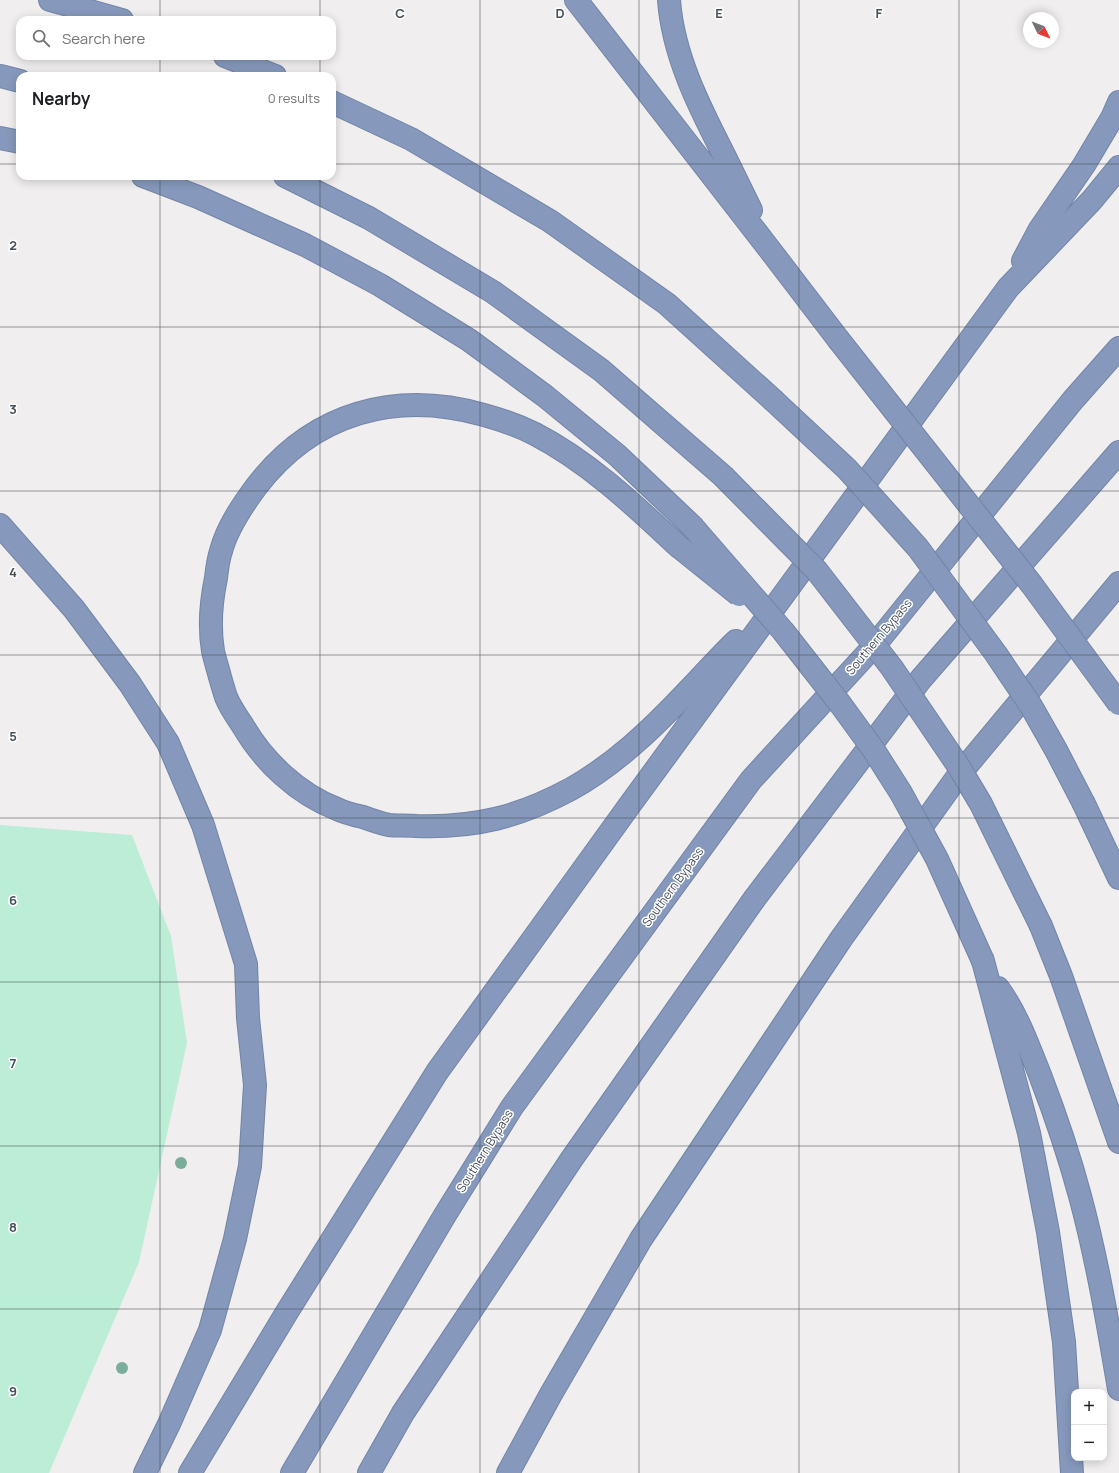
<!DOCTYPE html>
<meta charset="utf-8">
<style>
:root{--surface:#fff;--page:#f6f6f6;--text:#202124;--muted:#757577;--line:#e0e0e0}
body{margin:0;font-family:Manrope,sans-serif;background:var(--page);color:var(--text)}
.controls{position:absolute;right:12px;bottom:12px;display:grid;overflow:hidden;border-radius:8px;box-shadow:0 2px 10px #0003}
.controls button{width:36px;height:36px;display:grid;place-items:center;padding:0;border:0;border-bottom:1px solid var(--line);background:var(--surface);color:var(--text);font:20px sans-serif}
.compass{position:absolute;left:1023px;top:12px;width:36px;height:36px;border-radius:50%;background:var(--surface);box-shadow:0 2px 10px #0003;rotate:133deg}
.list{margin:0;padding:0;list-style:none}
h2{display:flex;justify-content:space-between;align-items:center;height:52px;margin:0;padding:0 16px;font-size:17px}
h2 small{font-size:13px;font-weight:400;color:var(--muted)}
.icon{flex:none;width:22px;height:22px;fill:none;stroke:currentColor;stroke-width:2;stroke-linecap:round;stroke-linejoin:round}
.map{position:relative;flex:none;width:1119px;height:1473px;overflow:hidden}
.search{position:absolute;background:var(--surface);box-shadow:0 2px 10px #0003;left:16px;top:16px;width:320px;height:44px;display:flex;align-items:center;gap:10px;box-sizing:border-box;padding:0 14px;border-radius:12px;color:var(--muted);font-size:15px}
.panel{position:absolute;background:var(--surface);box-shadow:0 2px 10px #0003;left:16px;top:72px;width:320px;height:108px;border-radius:12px}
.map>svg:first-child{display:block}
.green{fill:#bcedd6}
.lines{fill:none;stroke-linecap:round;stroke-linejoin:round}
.motorway-casing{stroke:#7284a7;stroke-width:24}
.motorway{stroke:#8699bc;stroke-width:22}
.motorway-bridge-casing{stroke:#7284a7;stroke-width:24;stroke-linecap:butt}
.motorway-bridge{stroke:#8699bc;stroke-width:22}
.tree{fill:#7aae9a}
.grid{fill:none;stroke:#464e5a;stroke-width:1;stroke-opacity:0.55}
.labels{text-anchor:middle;stroke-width:3;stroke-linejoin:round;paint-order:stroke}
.street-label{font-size:12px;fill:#464e5a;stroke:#fff}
.grid-label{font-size:13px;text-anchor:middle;font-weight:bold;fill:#464e5a;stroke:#fff;stroke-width:3;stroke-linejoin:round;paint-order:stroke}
</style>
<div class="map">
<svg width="1119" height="1473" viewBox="0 0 1119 1473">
<rect width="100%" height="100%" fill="#f0eeee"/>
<path class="green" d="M0,825L132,835L171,936L187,1043L139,1262L49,1473H0Z"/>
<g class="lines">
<defs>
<path id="motorway" d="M50,0L122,20
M576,0L770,250L838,339
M669,0C673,56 700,108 725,157C734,175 742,192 751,210
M225,56L275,76
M0,76L20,81
M332,102L411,139L550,221L667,304L773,400
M0,138L20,142
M143,176L198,197L305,245L380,285L469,340L545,396L617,455L692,526
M285,176L369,218L493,292L601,370L723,476
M1023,261L1040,229L1084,165L1112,118L1119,102
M0,525L74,609L130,684L168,743L203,825L246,964L248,1018L255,1085L250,1166L235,1239L210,1330L169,1424L145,1473
M678,546C634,505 589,462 535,434C519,426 502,420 484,415C396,390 313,412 256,487C242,506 227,528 221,551C218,560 217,569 216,578C211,602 209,627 213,651C215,660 218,669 220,677C222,684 224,691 226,697C230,707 237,717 243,726C264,762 298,794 337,809C345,813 354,815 363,817C371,820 380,823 389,825C398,826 407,825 416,826C475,828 519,817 571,789C614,765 651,730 685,694C702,677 718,658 736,641
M1084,804L1119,878
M1041,926L1061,976L1119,1142
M983,961L1029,1133L1048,1232L1064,1342L1072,1473
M998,988C1017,1014 1028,1045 1040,1075C1055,1114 1069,1155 1080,1196C1097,1259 1108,1324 1119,1389
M190,1473L287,1312L437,1072L629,806L1008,288L1092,200L1119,167
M292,1473L445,1215L512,1107L751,780L874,646L1073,400L1119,348
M369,1473L403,1413L571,1160L755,898L921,679L1119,452
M508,1473L551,1394L641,1239L841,939L958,776L1119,583"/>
</defs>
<use href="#motorway" class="motorway-casing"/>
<use href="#motorway" class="motorway"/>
<defs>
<path id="motorway-bridge" d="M838,339L1032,585L1119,704
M773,400L847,469L918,548L996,654L1031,706L1056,750L1084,804
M723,476L817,571L892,668L959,767L981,804L1041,926
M692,526L783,631L841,705L873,749L901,793L937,859L983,961
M678,546L739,595"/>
</defs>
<use href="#motorway-bridge" class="motorway-bridge-casing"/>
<use href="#motorway-bridge" class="motorway-bridge"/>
</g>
<g class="tree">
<circle cx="181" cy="1163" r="6"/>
<circle cx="122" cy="1368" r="6"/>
</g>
<path class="grid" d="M160,0V20M320,0V20M480,0V1473M639,0V1473M799,0V1473M959,0V1473M160,56V76M320,56V76M0,164H20M332,164H1119M160,176V1473M320,176V1473M0,327H1119M0,491H1119M0,655H1119M0,818H1119M0,982H1119M0,1146H1119M0,1309H1119"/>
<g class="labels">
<g class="street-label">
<text transform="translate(879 637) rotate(-50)" y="4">Southern Bypass</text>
<text transform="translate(673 887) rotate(-54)" y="4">Southern Bypass</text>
<text transform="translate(485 1151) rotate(-58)" y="4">Southern Bypass</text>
</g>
</g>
<g class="grid-label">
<text x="400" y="18">C</text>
<text x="560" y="18">D</text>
<text x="719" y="18">E</text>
<text x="879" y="18">F</text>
<text x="13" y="250">2</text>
<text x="13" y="414">3</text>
<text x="13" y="577">4</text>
<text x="13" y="741">5</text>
<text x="13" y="905">6</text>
<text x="13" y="1068">7</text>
<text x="13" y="1232">8</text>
<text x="13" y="1396">9</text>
</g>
</svg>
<div class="controls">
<button>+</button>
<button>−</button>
</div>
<svg class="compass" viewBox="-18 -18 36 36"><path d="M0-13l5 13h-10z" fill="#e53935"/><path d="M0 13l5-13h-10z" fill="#757577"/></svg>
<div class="search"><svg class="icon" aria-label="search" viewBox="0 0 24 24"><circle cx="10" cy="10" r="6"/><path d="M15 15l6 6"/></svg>Search here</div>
<section class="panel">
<h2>Nearby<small>0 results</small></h2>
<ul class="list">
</ul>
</section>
</div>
